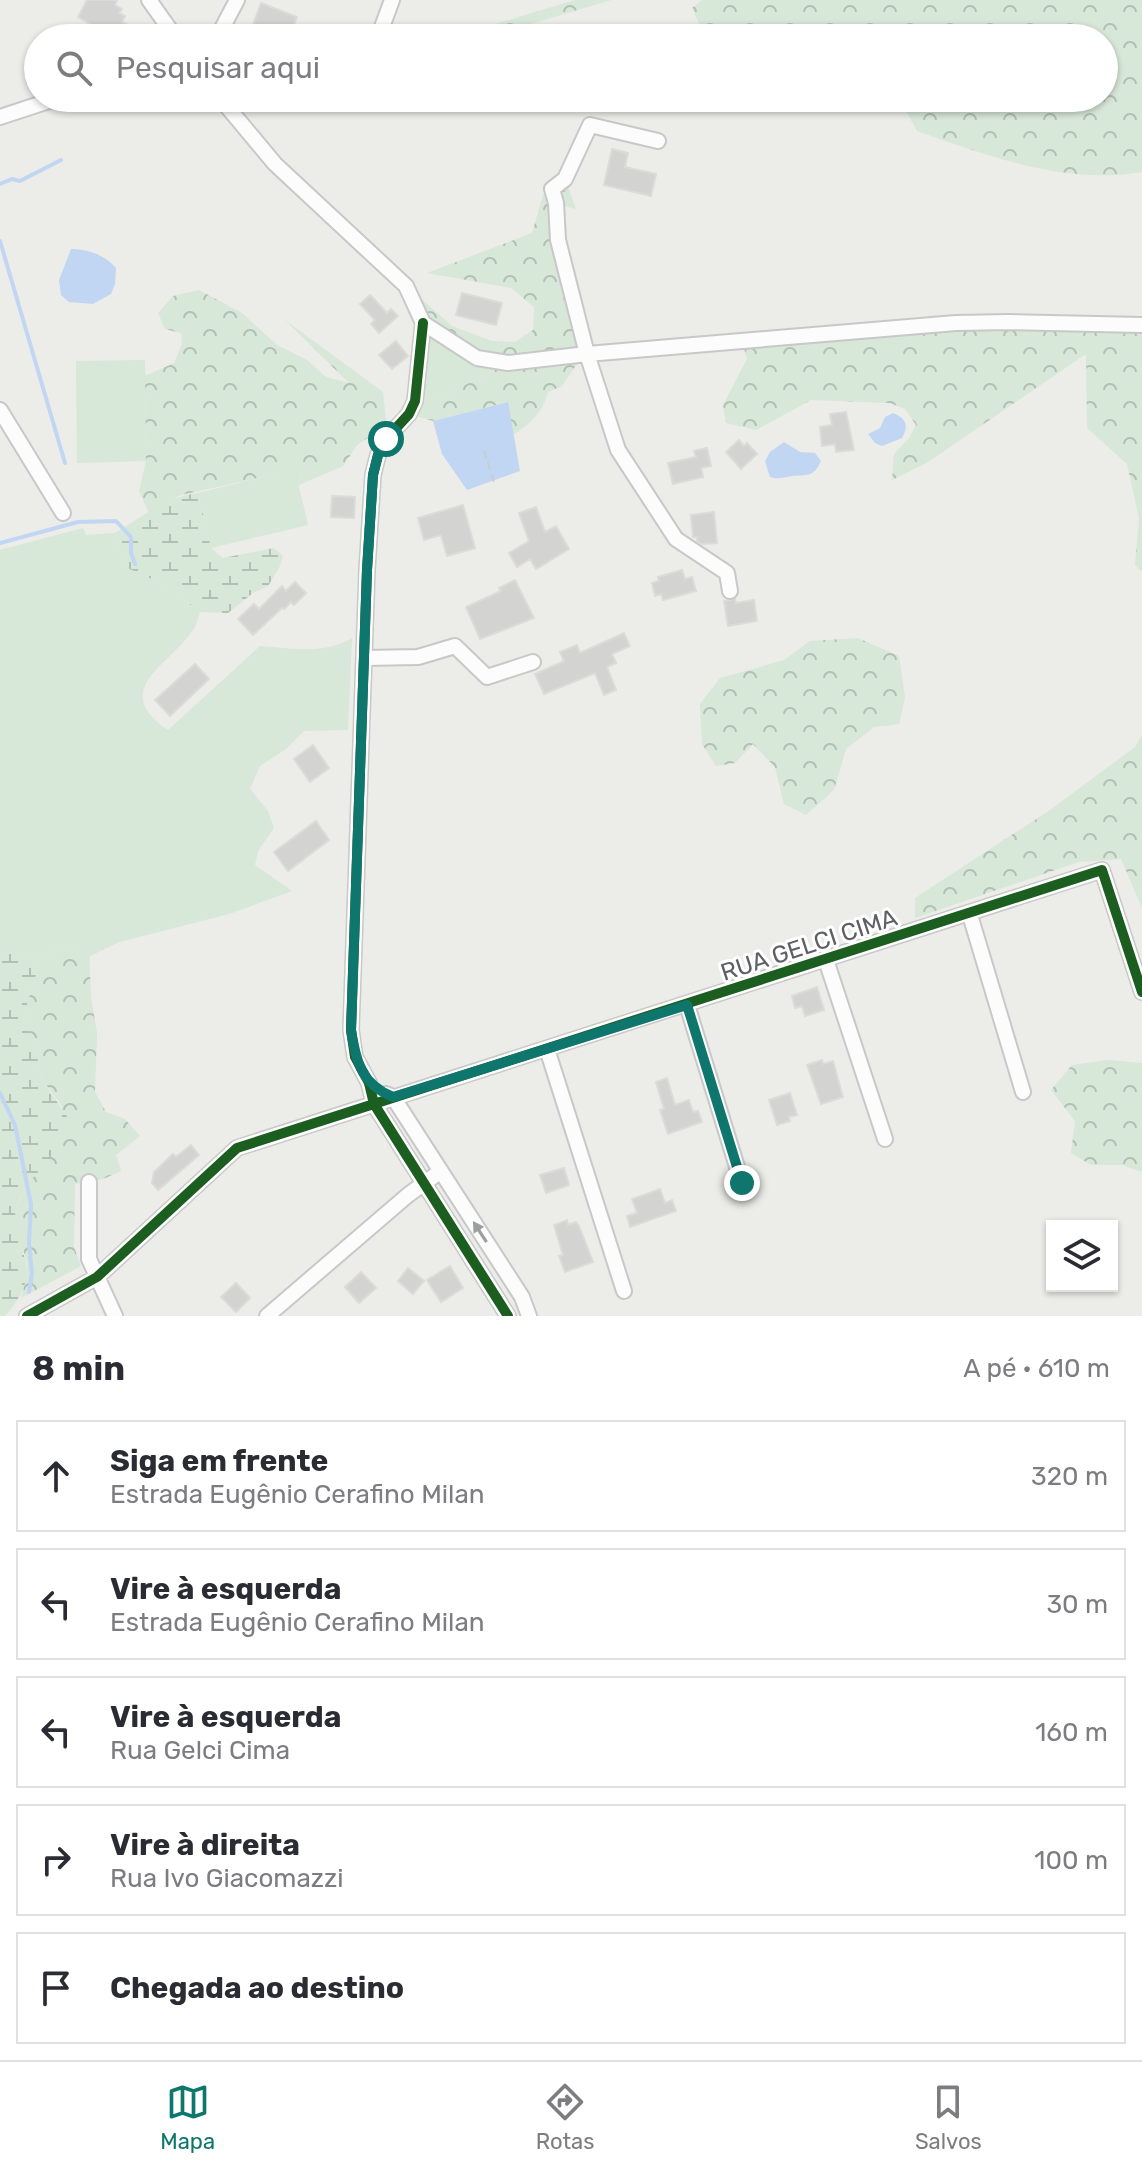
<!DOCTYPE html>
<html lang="pt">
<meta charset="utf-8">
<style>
:root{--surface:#fff;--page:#f2f2f3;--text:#2b2b33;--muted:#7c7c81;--line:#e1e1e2;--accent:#0f766e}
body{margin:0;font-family:Rubik,sans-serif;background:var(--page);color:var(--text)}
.controls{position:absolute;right:24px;bottom:24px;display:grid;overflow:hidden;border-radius:0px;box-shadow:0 2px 6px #0004}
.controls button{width:72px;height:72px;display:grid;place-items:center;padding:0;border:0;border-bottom:2px solid var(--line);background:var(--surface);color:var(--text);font:40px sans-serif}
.stop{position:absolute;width:24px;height:24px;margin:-18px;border:6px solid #0f766e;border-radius:50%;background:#fff}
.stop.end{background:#0f766e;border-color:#fff;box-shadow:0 2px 8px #0008}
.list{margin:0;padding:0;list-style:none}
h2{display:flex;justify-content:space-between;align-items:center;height:104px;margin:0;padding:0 32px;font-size:34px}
h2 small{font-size:26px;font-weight:400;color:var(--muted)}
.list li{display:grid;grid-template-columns:52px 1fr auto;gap:24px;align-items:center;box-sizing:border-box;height:112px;margin:0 16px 16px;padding:0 16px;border:2px solid var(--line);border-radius:0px}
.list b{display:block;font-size:30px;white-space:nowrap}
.list p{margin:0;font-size:26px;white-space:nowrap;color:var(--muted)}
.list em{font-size:26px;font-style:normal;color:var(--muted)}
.icon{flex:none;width:44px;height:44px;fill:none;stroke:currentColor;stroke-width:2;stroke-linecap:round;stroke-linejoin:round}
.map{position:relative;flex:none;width:1142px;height:1316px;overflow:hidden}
.search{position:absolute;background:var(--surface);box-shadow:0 2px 6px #0004;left:24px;right:24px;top:24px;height:88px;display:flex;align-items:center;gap:20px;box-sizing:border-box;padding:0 28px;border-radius:44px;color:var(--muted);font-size:30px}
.sheet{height:744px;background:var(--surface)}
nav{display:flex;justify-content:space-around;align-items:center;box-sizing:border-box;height:112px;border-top:2px solid var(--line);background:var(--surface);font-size:22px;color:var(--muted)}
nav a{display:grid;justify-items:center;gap:4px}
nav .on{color:var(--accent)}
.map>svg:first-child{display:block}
.grass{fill:#d7e7d8}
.forest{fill:url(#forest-crowns)}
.wetland{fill:url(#wetland-marsh)}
.water{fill:#c1d6f2}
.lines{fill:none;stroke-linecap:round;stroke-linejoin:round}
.stream{stroke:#c1d6f2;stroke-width:4}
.building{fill:#d3d3d1;stroke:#dcdbd8;stroke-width:2}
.minor-casing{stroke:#c8c8c8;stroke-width:18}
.path{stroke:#cacdcc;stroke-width:2;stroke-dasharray:8 4;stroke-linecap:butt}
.minor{stroke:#fcfcfc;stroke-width:14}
.cycleway-casing{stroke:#fff;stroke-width:15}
.cycleway{stroke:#1b5e20;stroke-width:10}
.oneway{fill:#9d9ea1}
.route{stroke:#0f766e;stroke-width:10}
.labels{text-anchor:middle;stroke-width:6;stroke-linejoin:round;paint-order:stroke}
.street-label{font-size:24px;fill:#5e6065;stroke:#fff}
</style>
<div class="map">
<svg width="1142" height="1316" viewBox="0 0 1142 1316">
<defs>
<pattern id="forest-crowns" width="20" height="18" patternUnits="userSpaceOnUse" patternTransform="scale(2)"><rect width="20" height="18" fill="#d7e7d8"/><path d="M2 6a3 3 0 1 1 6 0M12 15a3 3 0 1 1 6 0" fill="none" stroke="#b2bfb3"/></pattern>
<pattern id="wetland-marsh" width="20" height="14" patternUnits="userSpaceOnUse" patternTransform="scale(2)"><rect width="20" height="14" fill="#d7e7d8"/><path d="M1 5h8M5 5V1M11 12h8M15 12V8" fill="none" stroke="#b2bfb3"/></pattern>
</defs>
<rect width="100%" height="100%" fill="#ecece8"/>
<path class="grass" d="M423,323L508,363L441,397L415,401Z
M145,360L146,461L77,463L76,361Z
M295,469L308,525L211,548L198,493Z
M83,528L86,535L115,533L125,567L161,583L200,612C198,617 197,625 193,630C170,665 108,690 168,730L260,646C291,648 325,655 352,638L348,730L304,731L286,749L260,766L250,789L268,811L274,828L258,851L255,865L292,891L229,914L119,942L88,957V949L67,944L41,958L0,952V550Z"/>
<path class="forest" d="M575,0H611L484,38H449Z
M702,0H1142V172C1065,185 989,156 917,131L899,98H1104V38H706L692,8Z
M565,179L576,209L557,204L587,354L574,355L577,364L562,386L548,392C542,413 531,423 513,435L507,402L433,421L409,414L415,401L441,397L507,364L477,358L423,323L407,286L452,326L492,341L515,342L533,330L534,307L511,288L427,273L532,233L543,195Z
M199,290L242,313L277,345L307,360L326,377L349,383L285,320L383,392L386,420L381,430L358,444L343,466L299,485L294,470L181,495L149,513L139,491L146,461L145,376L174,363L182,344L181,333L165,329L158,313L173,296Z
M956,323L1142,325V572L1135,565L1139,518L1127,464L1087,428L1086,354L928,462L892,480L894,454L909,438L916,425L905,409L890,403L811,400L756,430L726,423L723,405L747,359L742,342Z
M858,638L899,656L905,697L899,724L874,727L846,749L834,790L806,815L784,804L775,767L753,744L735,763L716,766L702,744L700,704L720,678L784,660L810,641Z
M1142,735V908L1121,859L1079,862L915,918V898L1050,810L1135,747Z
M67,944L89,949L91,997L97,1033L95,1092L106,1112L125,1119L140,1136L116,1155L121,1171L103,1179L75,1184L74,1247L81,1266L21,1298C25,1283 30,1270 25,1255C22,1247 16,1239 15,1231C10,1203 34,1172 54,1155L62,1106L41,1078L37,1048L23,1018L41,958Z
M1108,1060L1142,1063V1172L1122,1165H1091L1071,1153L1075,1121L1051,1090L1072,1065Z"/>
<path class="wetland" d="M198,493L211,548L223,558L274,548L283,556L279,568L268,586L253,593L228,613L200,612L161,583L125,567L115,533C142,517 166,497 198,493Z
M0,952L41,958L23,1018L37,1048L41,1078L72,1124C66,1134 61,1147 53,1156C41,1169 26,1183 19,1200C0,1246 55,1260 5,1316H0Z"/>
<path class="water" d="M71,249C88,249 105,255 116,268L115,284L111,294L93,304L69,302L61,295L59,280Z
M508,402L520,471L467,490L442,454L433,421Z
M893,413C906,418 909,426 902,438L882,446L875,443L868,434L880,428L885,417Z
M784,442L800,452L815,453L821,461C814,477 807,475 792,476C783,477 779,480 770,477L765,461L770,452Z"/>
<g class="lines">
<path class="stream" d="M0,184L12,179L20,181L61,160
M0,241L65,463
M0,543L78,522L116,521L131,537V553L135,564
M0,1093L15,1125L31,1204L29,1243L32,1274L29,1292"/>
</g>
<path class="building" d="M87,0H117L115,5L122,9L119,13L125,16L122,22L132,27L126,38H93L94,35L89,32L92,25L78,17Z
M261,3L297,17L288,38L253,25Z
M612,149L628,153L625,167L656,174L651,196L604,185Z
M462,293L502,303L496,325L456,315Z
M370,295L387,313L391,309L398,316L379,333L371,324L375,320L360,304Z
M396,341L408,356L392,369L379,355Z
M846,412L854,450L836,452L835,444L822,446L820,427L832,425L830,414Z
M739,440L744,446L747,443L757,454L741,469L726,452Z
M707,448L711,466L701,468L703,477L673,484L668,463L696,457L694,451Z
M332,496L355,497L354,518L331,517Z
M463,505L475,548L447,556L441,535L424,540L418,518Z
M536,507L545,532L556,526L569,549L536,569L530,559L517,567L509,553L529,541L519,513Z
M714,512L717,543L702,544L697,541V537H693L691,515Z
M682,570L685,579L692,577L696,591L663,600L661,594L655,596L652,583L659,581L658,577Z
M515,580L534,618L480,639L466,607L501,591L499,588Z
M295,582L306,593L294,605L291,602L284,609L282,608L253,635L238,619L254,604L259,609L282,586L286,591Z
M735,599L736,603L754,600L757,621L728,626L724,601Z
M624,633L630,646L612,654L616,663L607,667L616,690L604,695L595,673L544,694L535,674L564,661L560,652L577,645L580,653Z
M195,664L209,679L170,716L155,700Z
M313,745L329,768L310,782L294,759Z
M316,821L329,840L288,871L274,852Z
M817,987L824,1010L805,1016L802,1006L795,1008L792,996Z
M822,1060L823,1064L833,1061L843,1097L821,1104L807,1065Z
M667,1078L675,1105L689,1100L693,1112L698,1111L702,1122L668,1134L660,1110L664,1109L656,1082Z
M790,1093L797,1115L789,1117L790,1121L777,1125L769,1100Z
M191,1145L199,1155L158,1190L152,1183L154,1172L173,1154L176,1157Z
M564,1168L569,1185L546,1193L540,1175Z
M660,1189L665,1203L672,1200L676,1211L630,1227L627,1216L637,1213L632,1199Z
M567,1220L568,1225L576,1222L579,1226L593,1262L565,1272L559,1256L563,1255L554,1225Z
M450,1266L463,1288L441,1302L427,1280Z
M408,1268L424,1281L413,1294L398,1281Z
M361,1272L376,1288L359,1303L345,1287Z
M236,1283L250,1298L236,1312L221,1297Z"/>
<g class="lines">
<defs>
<path id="minor" d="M149,0L176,38
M217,38L237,0
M378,38L392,0
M220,98L275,164L406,286L423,323L477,358L508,363L587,354L956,323L1009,322L1142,325
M0,117L58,98
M658,141L590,125L565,179L552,189L556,203L558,240L587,354L618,450L676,539L727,573L730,591
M423,323L415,401L409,414L386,439L378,455L373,475L367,570L351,1030L355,1057L369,1083L374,1104L508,1316
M0,410L63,513
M365,658L418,657L455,646L487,677L533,662
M970,915L1023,1092
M826,960L885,1139
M687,1005L742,1183
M547,1049L624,1291
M386,1094L393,1097L522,1297L529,1316
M89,1182V1259L115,1316
M27,1316L97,1277L237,1148L1102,870L1142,992
M267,1316L408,1195L441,1171"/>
</defs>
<use href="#minor" class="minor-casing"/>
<path class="path" d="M484,451L495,485"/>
<use href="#minor" class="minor"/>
<defs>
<path id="cycleway" d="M423,323L415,401L409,414L386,439L378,455L373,475L367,570L351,1030L355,1057L369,1083L374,1104L508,1316
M27,1316L97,1277L237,1148L1102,870L1142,992"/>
</defs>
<use href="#cycleway" class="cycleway-casing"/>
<use href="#cycleway" class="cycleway"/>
</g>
<defs><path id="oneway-solid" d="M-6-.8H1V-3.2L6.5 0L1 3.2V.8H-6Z" transform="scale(2)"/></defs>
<use class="oneway" href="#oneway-solid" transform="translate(480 1232) rotate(-123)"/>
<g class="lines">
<path class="route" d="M386,439L378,455L373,475L367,570L351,1030C356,1061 361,1084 393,1097L687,1005L742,1183"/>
</g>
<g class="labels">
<g class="street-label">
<text transform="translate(809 945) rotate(-18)" y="8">RUA GELCI CIMA</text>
</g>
</g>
</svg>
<div class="controls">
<button><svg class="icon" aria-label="layers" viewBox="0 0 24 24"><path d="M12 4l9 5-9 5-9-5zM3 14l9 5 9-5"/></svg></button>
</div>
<div class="stop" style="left:386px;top:439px"></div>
<div class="stop end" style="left:742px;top:1183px"></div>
<div class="search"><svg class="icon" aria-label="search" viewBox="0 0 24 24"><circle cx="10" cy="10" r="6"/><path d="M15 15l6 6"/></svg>Pesquisar aqui</div>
</div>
<section class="sheet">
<h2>8 min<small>A pé · 610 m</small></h2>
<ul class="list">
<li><svg class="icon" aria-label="ahead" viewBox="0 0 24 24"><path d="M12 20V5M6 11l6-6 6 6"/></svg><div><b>Siga em frente</b><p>Estrada Eugênio Cerafino Milan</p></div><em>320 m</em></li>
<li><svg class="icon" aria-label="left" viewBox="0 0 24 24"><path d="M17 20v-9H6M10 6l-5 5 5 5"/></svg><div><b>Vire à esquerda</b><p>Estrada Eugênio Cerafino Milan</p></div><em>30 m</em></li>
<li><svg class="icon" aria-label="left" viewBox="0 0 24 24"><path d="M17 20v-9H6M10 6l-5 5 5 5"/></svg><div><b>Vire à esquerda</b><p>Rua Gelci Cima</p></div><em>160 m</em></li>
<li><svg class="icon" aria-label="right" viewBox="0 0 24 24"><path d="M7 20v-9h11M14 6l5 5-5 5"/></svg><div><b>Vire à direita</b><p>Rua Ivo Giacomazzi</p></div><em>100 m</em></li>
<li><svg class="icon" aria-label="arrive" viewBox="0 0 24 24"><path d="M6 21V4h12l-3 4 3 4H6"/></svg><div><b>Chegada ao destino</b></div></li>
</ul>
</section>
<nav>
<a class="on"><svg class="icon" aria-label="map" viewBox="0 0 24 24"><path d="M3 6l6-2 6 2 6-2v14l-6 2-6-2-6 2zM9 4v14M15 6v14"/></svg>Mapa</a>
<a><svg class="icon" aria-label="directions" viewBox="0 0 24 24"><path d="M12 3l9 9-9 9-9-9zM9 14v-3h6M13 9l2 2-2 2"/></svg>Rotas</a>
<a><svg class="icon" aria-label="saved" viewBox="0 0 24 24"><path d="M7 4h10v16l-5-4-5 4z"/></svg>Salvos</a>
</nav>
